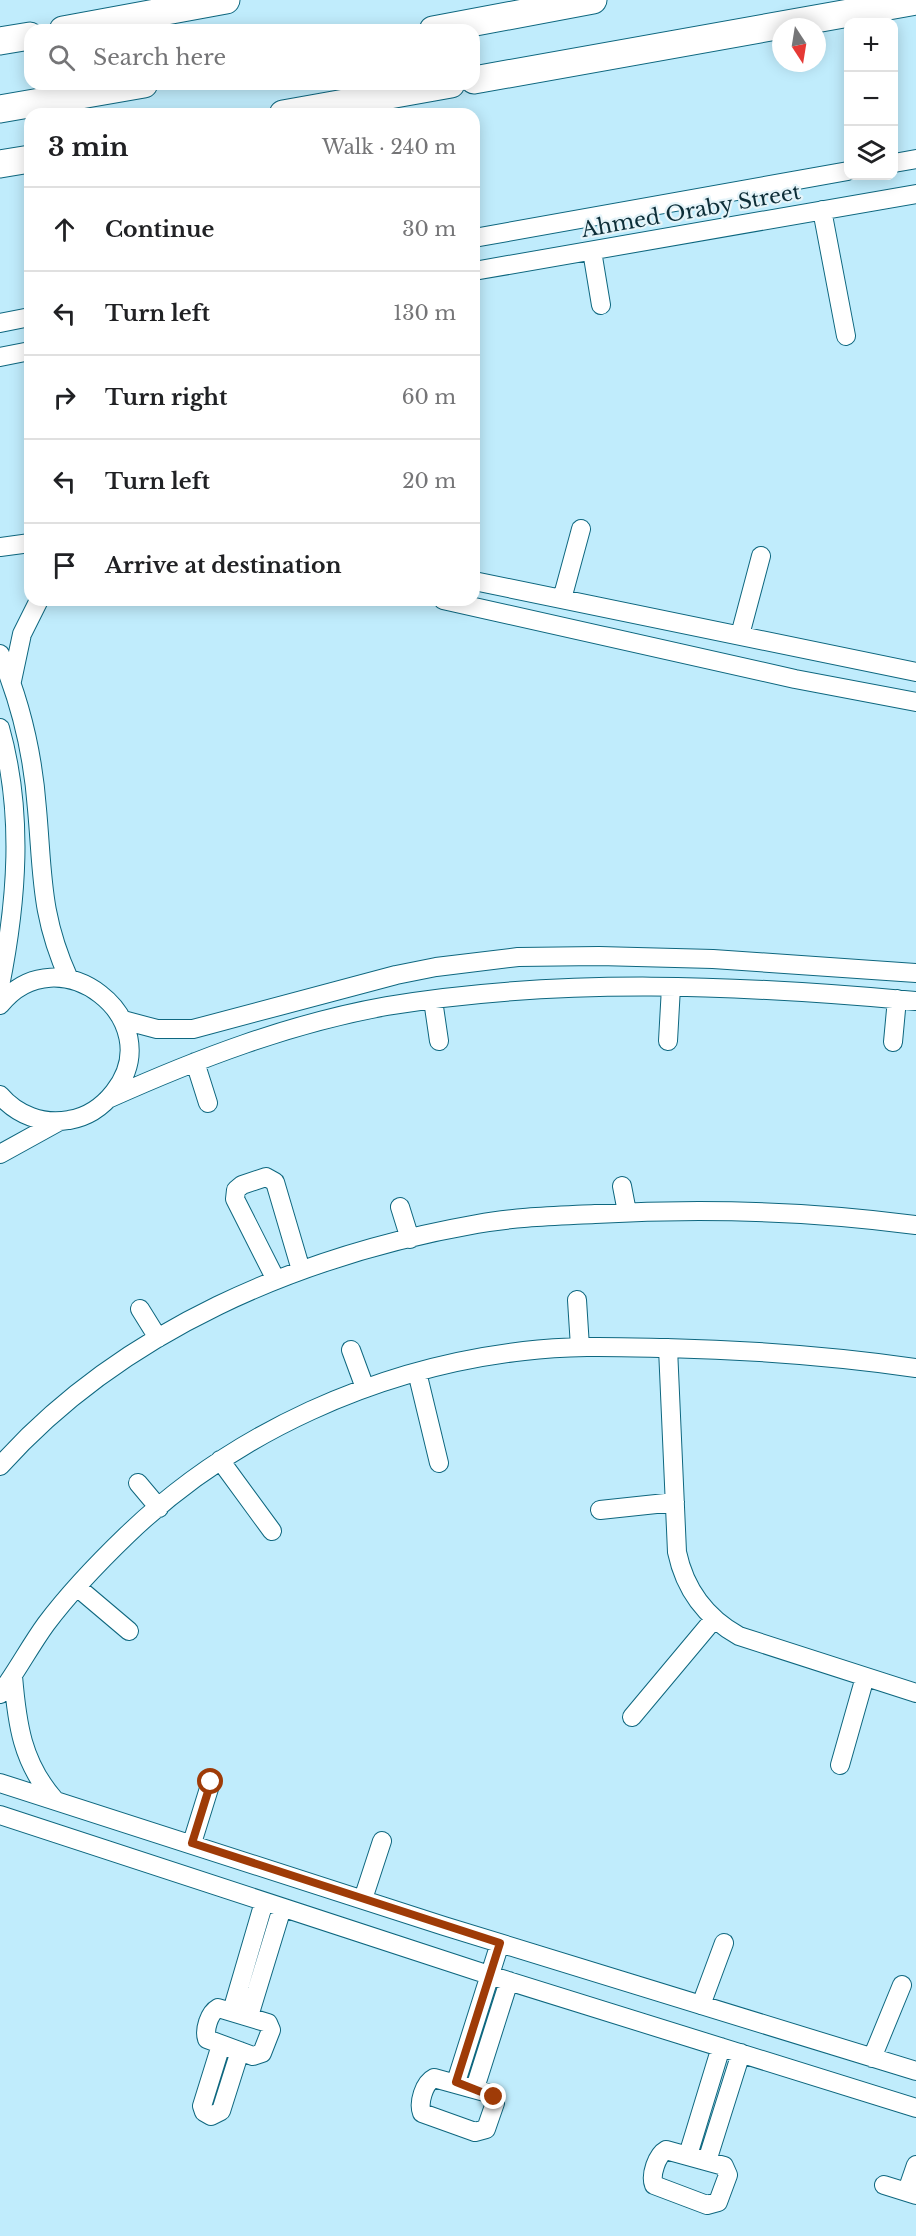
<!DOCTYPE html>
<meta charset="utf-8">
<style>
:root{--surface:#fff;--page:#f2f2f2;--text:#202124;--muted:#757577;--line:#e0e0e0}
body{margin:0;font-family:"Libre Baskerville",serif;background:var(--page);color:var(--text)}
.controls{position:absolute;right:18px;top:18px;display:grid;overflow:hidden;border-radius:12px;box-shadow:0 3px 15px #0003}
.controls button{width:54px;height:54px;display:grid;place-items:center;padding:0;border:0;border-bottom:2px solid var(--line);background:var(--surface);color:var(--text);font:30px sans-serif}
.compass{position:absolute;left:772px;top:18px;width:54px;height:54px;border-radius:50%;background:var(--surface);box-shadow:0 3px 15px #0003;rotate:168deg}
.stop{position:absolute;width:18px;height:18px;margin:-14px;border:4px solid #9f3b07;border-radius:50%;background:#fff}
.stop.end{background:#9f3b07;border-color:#fff;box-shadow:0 2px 6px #0008}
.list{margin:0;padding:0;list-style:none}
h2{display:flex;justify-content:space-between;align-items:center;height:78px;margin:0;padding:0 24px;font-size:26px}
h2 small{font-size:20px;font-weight:400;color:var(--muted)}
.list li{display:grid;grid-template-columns:39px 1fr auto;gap:18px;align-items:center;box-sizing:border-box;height:84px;padding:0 24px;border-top:2px solid var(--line)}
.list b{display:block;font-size:22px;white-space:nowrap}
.list em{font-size:20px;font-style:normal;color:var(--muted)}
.icon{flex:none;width:33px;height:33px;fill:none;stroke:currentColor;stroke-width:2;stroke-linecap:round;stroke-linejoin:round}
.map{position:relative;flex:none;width:916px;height:2236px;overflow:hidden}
.search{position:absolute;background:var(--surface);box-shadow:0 3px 15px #0003;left:24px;top:24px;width:456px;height:66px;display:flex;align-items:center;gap:15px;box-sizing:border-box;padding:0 21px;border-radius:18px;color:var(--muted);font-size:22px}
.panel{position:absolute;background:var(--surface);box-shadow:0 3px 15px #0003;left:24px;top:108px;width:456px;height:498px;border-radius:18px}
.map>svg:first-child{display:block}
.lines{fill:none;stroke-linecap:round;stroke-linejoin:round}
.minor-casing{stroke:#0e677f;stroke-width:20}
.highway-casing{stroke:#0e677f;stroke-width:29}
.minor{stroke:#fff;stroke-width:18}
.highway{stroke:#fff;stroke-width:27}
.route{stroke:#9f3b07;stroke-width:8}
.labels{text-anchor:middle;stroke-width:4.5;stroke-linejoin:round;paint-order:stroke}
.street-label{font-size:21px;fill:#0d2e38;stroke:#e5f4f9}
</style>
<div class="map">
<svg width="916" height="2236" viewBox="0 0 916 2236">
<rect width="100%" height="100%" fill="#c0ecfc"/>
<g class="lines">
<defs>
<path id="minor" d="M894,163L916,159
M822,210L846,336
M474,238L848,171
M592,251L601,305
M474,271L916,194
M0,323L30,317
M0,357L30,351
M0,547L30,543
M474,581L916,672
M562,599L581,529
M443,600L795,679L916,702
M740,635L761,556
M0,654C21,703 33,755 37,809C43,875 40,915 69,979
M12,681L22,634L39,600
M0,728C24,813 17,901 0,986
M433,1000L439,1041
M0,1005C58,932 171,1020 114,1092C103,1106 88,1117 69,1120C43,1125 17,1115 0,1095
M123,1020L157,1029H193L396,975L436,967L518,957L599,956L713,959L916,973
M668,1041L671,987
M893,1042L897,999
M195,1062L208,1103
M108,1099C197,1059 291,1023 387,1006C562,977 740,985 916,1001
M0,1154L58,1122
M622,1186L627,1212
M400,1207L410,1239
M276,1280L235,1199L236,1190L242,1185L266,1177L275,1182L301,1270
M577,1300L580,1347
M140,1309L158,1338
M668,1348L677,1552C685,1590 705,1617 739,1636L916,1693
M351,1350L365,1388
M417,1372L439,1463
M220,1460L272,1531
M0,1466C122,1330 300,1255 477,1224C515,1217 556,1216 595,1214C701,1208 810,1211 916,1225
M138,1483L159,1508
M600,1510L675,1502
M77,1587L129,1631
M13,1676C17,1724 22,1762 54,1799
M0,1694C17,1671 30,1646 46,1624C70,1592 99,1562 127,1535C234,1432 377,1368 524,1351C571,1345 619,1347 666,1348C749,1350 833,1356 916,1368
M632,1717L714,1619
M840,1765L865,1677
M0,1783L444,1926L916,2071
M0,1815L489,1975L916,2108
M192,1843L211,1782
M363,1899L382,1841
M701,2005L724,1943
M218,2008L268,2023L271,2030L262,2053L253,2056L207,2039C204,2030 209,2013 218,2008Z
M232,2011L264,1902
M249,2016L282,1908
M221,2045L202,2106L204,2112L211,2116L221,2111L240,2051
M872,2058L902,1985
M434,2078L492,2094L495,2103L486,2129L475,2132L422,2113C418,2103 424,2083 434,2078Z
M456,2082L500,1943
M475,2088L509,1981
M666,2150L724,2166L728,2175L718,2202L707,2205L654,2185C650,2175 657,2155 666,2150Z
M688,2155L721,2047
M707,2161L741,2053
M884,2185L916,2195
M907,2191L916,2165"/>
<path id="highway" d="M63,30L226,0
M433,30L593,0
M0,41L30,36
M474,80L916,1
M0,109L144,84
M283,114L451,84
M0,164L30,159"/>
</defs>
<use href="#minor" class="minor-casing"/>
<use href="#highway" class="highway-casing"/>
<use href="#minor" class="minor"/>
<use href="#highway" class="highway"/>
</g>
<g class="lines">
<path class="route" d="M211,1782L192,1843L500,1943L456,2082L494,2097"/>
</g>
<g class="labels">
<g class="street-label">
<text transform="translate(691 211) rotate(-10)" y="7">Ahmed Oraby Street</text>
</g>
</g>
</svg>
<div class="controls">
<button>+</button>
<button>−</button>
<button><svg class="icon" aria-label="layers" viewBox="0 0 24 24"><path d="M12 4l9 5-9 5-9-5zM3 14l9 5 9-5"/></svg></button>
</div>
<svg class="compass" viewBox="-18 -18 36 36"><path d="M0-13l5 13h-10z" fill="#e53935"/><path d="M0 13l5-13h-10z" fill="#757577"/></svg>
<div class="stop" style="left:211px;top:1782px"></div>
<div class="stop end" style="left:494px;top:2097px"></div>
<div class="search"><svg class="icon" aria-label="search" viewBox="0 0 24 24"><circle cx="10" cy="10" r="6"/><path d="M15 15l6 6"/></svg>Search here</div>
<section class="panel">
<h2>3 min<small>Walk · 240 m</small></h2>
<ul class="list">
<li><svg class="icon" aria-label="ahead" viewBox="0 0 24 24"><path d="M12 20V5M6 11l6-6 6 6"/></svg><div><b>Continue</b></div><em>30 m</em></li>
<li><svg class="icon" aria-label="left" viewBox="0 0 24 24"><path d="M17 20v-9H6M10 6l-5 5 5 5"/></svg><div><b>Turn left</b></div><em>130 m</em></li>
<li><svg class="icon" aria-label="right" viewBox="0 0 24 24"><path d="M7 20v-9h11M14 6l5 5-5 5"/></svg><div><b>Turn right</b></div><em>60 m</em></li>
<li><svg class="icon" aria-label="left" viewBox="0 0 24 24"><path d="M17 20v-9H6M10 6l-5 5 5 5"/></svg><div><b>Turn left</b></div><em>20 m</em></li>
<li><svg class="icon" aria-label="arrive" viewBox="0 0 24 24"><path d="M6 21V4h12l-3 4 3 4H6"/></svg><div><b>Arrive at destination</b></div></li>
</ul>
</section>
</div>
